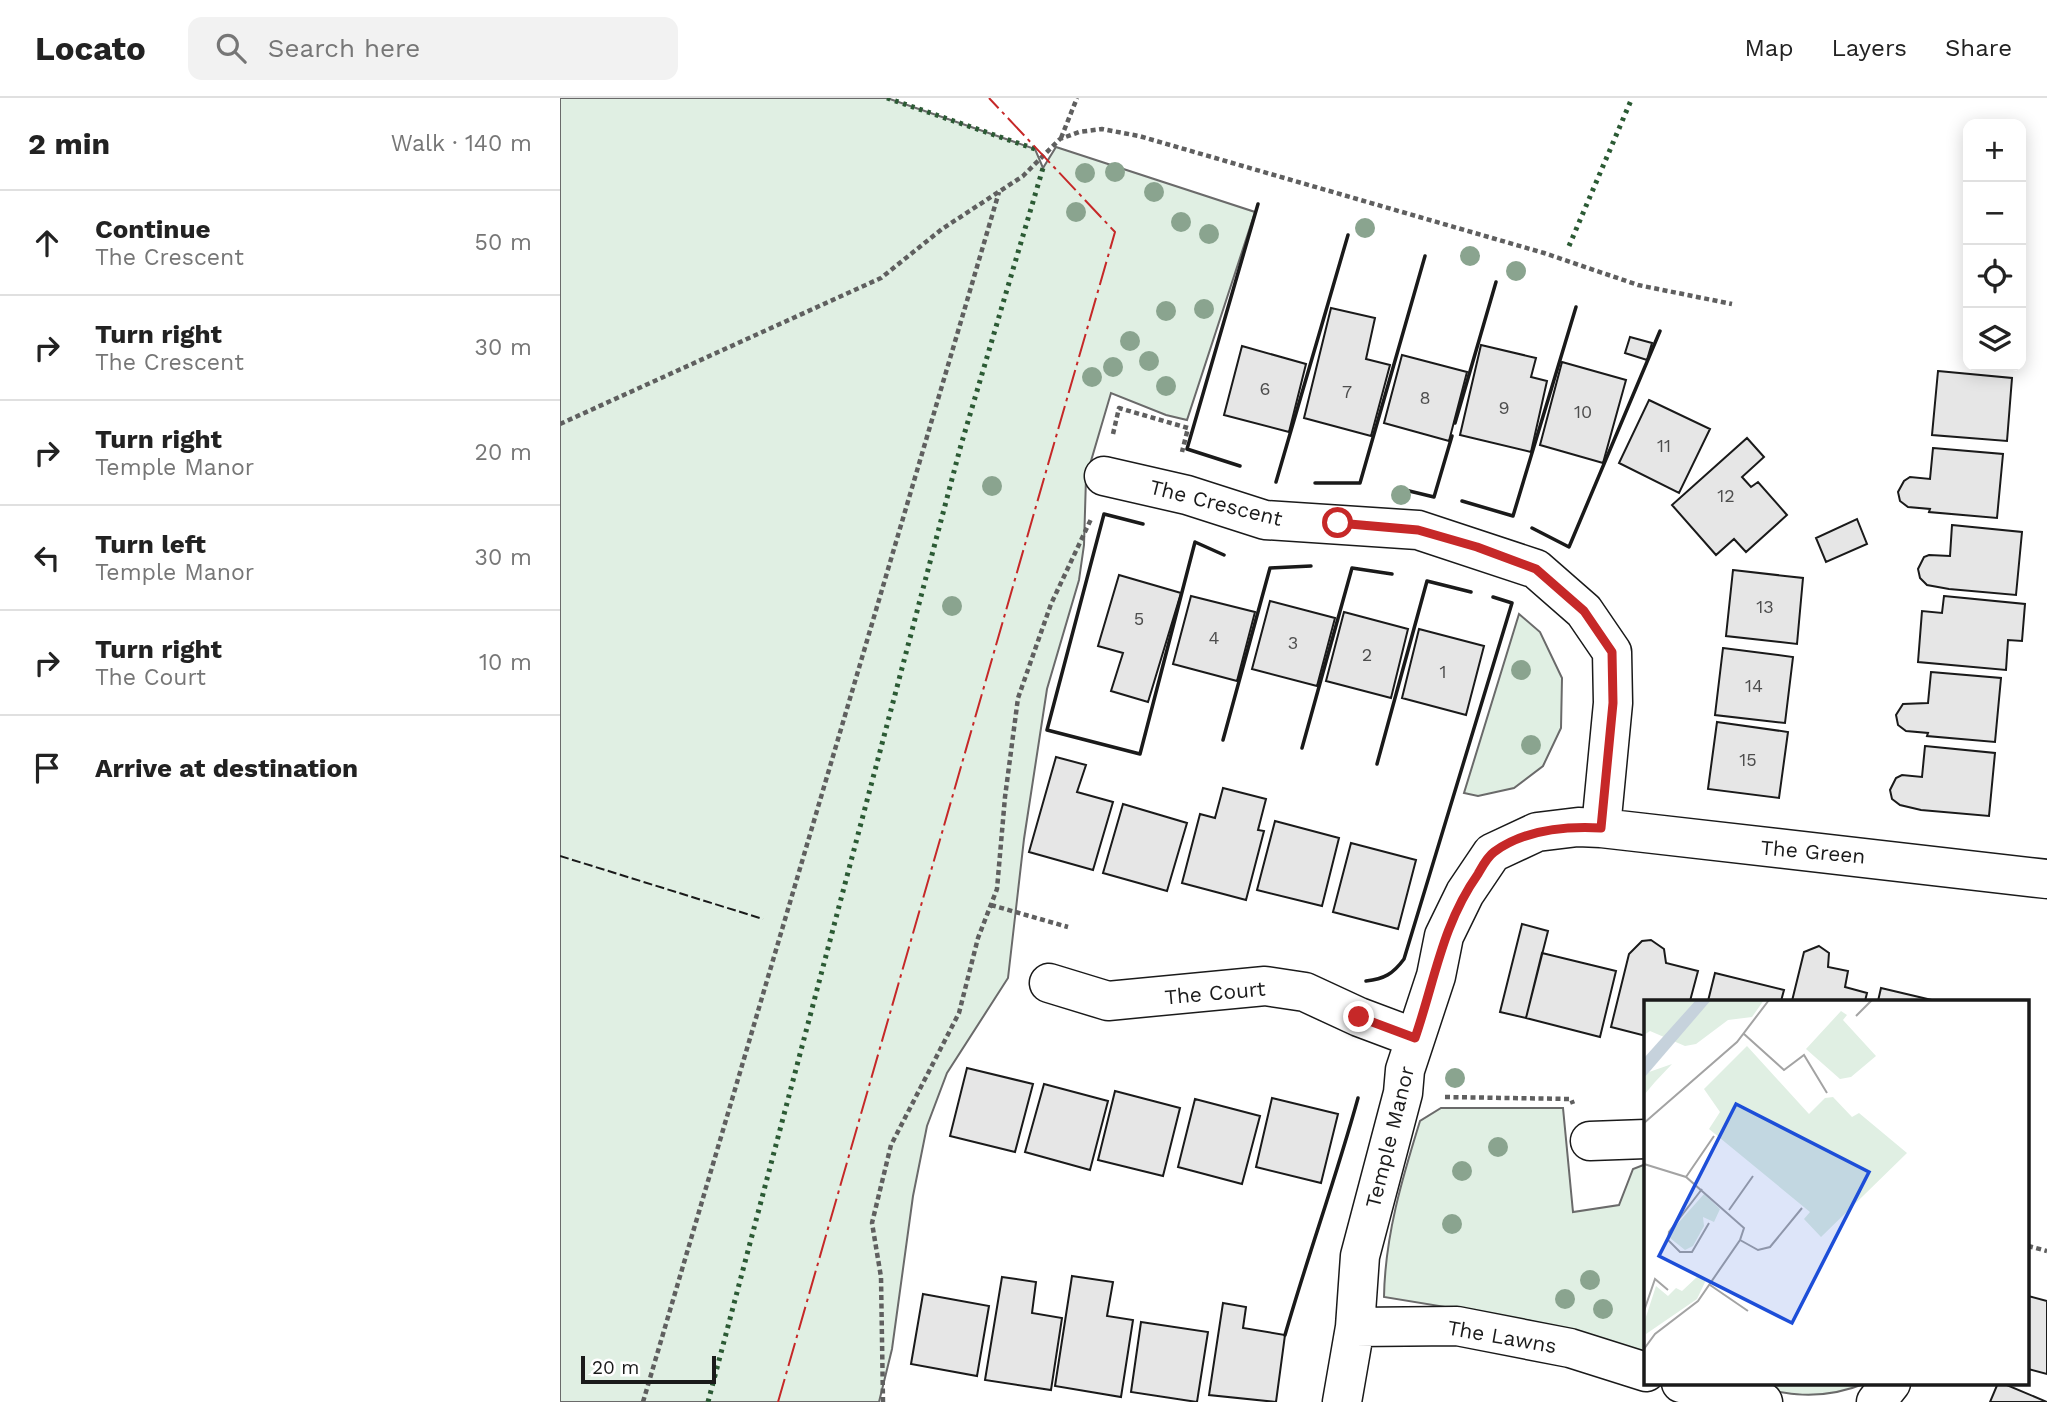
<!DOCTYPE html>
<meta charset="utf-8">
<style>
:root{--surface:#fff;--page:#f2f2f2;--text:#222;--muted:#767676;--line:#e0e0e0}
body{margin:0;font-family:"Work Sans",sans-serif;background:var(--page);color:var(--text)}
.controls{position:absolute;right:21px;top:21px;display:grid;overflow:hidden;border-radius:14px;box-shadow:0 4px 18px #0003}
.controls button{width:63px;height:63px;display:grid;place-items:center;padding:0;border:0;border-bottom:2px solid var(--line);background:var(--surface);color:var(--text);font:35px sans-serif}
.scale{position:absolute;left:21px;bottom:18px;width:135px;box-sizing:border-box;padding-left:7px;border:4px solid #1a1a1a;border-top:0;font-size:19px;line-height:24px;white-space:nowrap;color:#1a1a1a;-webkit-text-stroke:5px #fff;paint-order:stroke}
.stop{position:absolute;width:21px;height:21px;margin:-16px;border:5px solid #c62828;border-radius:50%;background:#fff}
.stop.end{background:#c62828;border-color:#fff;box-shadow:0 2px 7px #0008}
.list{margin:0;padding:0;list-style:none}
h2{display:flex;justify-content:space-between;align-items:center;height:91px;margin:0;padding:0 28px;font-size:30px}
h2 small{font-size:23px;font-weight:400;color:var(--muted)}
.list li{display:grid;grid-template-columns:46px 1fr auto;gap:21px;align-items:center;box-sizing:border-box;height:105px;padding:0 28px;border-top:2px solid var(--line)}
.list b{display:block;font-size:26px;white-space:nowrap}
.list p{margin:0;font-size:23px;white-space:nowrap;color:var(--muted)}
.list em{font-size:23px;font-style:normal;color:var(--muted)}
.icon{flex:none;width:38px;height:38px;fill:none;stroke:currentColor;stroke-width:2;stroke-linecap:round;stroke-linejoin:round}
.map{position:relative;flex:none;width:1487px;height:1304px;overflow:hidden}
header{display:flex;align-items:center;gap:42px;box-sizing:border-box;height:98px;padding:0 35px;background:var(--surface);border-bottom:2px solid var(--line)}
header strong{font-size:33px}
nav{display:flex;gap:38px;margin-inline-start:auto;font-size:24px}
.search{width:490px;height:63px;background:var(--page);display:flex;align-items:center;gap:18px;box-sizing:border-box;padding:0 24px;border-radius:14px;color:var(--muted);font-size:26px}
main{display:flex}
aside{flex:1;background:var(--surface)}
.map>svg:first-child{display:block}
.green{fill:#e0efe3;stroke:#6a6a6a;stroke-width:2}
.building{fill:#e6e6e6;stroke:#1a1a1a;stroke-width:2}
.lines{fill:none;stroke-linecap:round;stroke-linejoin:round}
.minor-casing{stroke:#1a1a1a;stroke-width:41}
.path{stroke:#5f5f5f;stroke-width:4.5;stroke-dasharray:5 3.5;stroke-linecap:butt}
.minor{stroke:#fff;stroke-width:38}
.hedge{stroke:#2b5a34;stroke-width:5;stroke-dasharray:3.5 5;stroke-linecap:butt}
.fence{stroke:#1a1a1a;stroke-width:2;stroke-dasharray:9 3.5;stroke-linecap:butt}
.wall{stroke:#1a1a1a;stroke-width:3.5}
.power{stroke:#c62828;stroke-width:2;stroke-dasharray:24 5 3.5 5;stroke-linecap:butt}
.tree{fill:#8aa48f}
.route{stroke:#c62828;stroke-width:9}
.labels{text-anchor:middle;stroke-width:5;stroke-linejoin:round;paint-order:stroke}
.number-label{font-size:18px;fill:#4d4d4d}
.street-label{font-size:21px;fill:#1a1a1a;stroke:#fff}
.inset-road{fill:none;stroke:#a3a3a3;stroke-width:2}
.view{fill:#1d4ed8;fill-opacity:0.15;stroke:#1d4ed8;stroke-width:3.5}
.inset-edge{fill:none;stroke:#1a1a1a;stroke-width:3.5}
</style>
<header>
<strong>Locato</strong>
<div class="search"><svg class="icon" aria-label="search" viewBox="0 0 24 24"><circle cx="10" cy="10" r="6"/><path d="M15 15l6 6"/></svg>Search here</div>
<nav><a>Map</a><a>Layers</a><a>Share</a></nav>
</header>
<main>
<aside>
<h2>2 min<small>Walk · 140 m</small></h2>
<ul class="list">
<li><svg class="icon" aria-label="ahead" viewBox="0 0 24 24"><path d="M12 20V5M6 11l6-6 6 6"/></svg><div><b>Continue</b><p>The Crescent</p></div><em>50 m</em></li>
<li><svg class="icon" aria-label="right" viewBox="0 0 24 24"><path d="M7 20v-9h11M14 6l5 5-5 5"/></svg><div><b>Turn right</b><p>The Crescent</p></div><em>30 m</em></li>
<li><svg class="icon" aria-label="right" viewBox="0 0 24 24"><path d="M7 20v-9h11M14 6l5 5-5 5"/></svg><div><b>Turn right</b><p>Temple Manor</p></div><em>20 m</em></li>
<li><svg class="icon" aria-label="left" viewBox="0 0 24 24"><path d="M17 20v-9H6M10 6l-5 5 5 5"/></svg><div><b>Turn left</b><p>Temple Manor</p></div><em>30 m</em></li>
<li><svg class="icon" aria-label="right" viewBox="0 0 24 24"><path d="M7 20v-9h11M14 6l5 5-5 5"/></svg><div><b>Turn right</b><p>The Court</p></div><em>10 m</em></li>
<li><svg class="icon" aria-label="arrive" viewBox="0 0 24 24"><path d="M6 21V4h12l-3 4 3 4H6"/></svg><div><b>Arrive at destination</b></div></li>
</ul>
</aside>
<div class="map">
<svg width="1487" height="1304" viewBox="0 0 1487 1304">
<rect width="100%" height="100%" fill="#fff"/>
<path class="green" d="M0,0H327L475,51L483,70L496,49L695,114L627,322L606,317L551,295L526,380L524,447L519,482L487,591L464,741L448,880L387,975L367,1028L353,1098L332,1251L319,1304H0Z
M959,516L980,534L1002,580L1001,630L983,668L954,690L918,698L904,695Z
M881,1010H1003L1013,1114L1059,1107L1073,1071L1086,1066V1258L971,1223L824,1199C825,1138 842,1081 860,1023Z
M1178,1285H1306C1260,1304 1225,1297 1178,1285Z"/>
<path class="building" d="M771,210L815,220L806,261L830,267L811,338L744,320Z
M1070,239L1092,245L1087,262L1065,255Z
M921,247L976,260L971,279L987,283L971,354L900,337Z
M682,248L746,266L729,334L664,317Z
M842,257L907,274L889,343L824,325Z
M1002,264L1066,282L1043,365L980,347Z
M1378,273L1452,280L1447,343L1372,337Z
M1089,302L1150,331L1119,395L1059,365Z
M1187,340L1204,359L1182,379L1191,389L1198,384L1227,417L1186,454L1174,441L1156,457L1112,407Z
M1373,350L1443,356L1437,420L1369,414L1370,411L1348,409L1340,403L1338,394L1344,383L1350,379L1370,381Z
M1297,421L1307,446L1266,464L1256,440Z
M1392,427L1462,434L1456,497L1389,491L1367,487L1360,480L1358,471L1364,459L1369,457L1390,458Z
M1173,472L1243,480L1237,546L1166,538Z
M559,477L621,495L588,604L551,593L563,555L538,548Z
M631,498L695,514L677,583L613,566Z
M1384,498L1465,506L1462,543L1448,542L1446,572L1358,564L1362,513L1382,515Z
M710,503L775,520L757,588L692,571Z
M784,514L848,531L831,600L766,583Z
M859,531L924,548L906,617L842,600Z
M1163,550L1233,559L1225,625L1155,617Z
M1371,574L1441,580L1435,644L1367,638L1368,635L1346,633L1338,627L1336,617L1343,606L1368,605Z
M1157,624L1228,634L1219,700L1148,691Z
M1365,648L1435,655L1429,718L1361,712L1340,707L1332,701L1330,692L1336,680L1342,677L1362,679Z
M496,659L526,667L517,694L553,704L533,772L469,754Z
M663,690L706,701L698,732L704,733L686,802L622,785L640,716L655,720Z
M563,706L627,725L607,793L543,775Z
M715,723L779,740L762,808L697,792Z
M791,745L856,762L838,831L773,814Z
M962,826L988,833L966,920L940,914Z
M1091,842L1104,851L1106,865L1138,873L1130,903H1086V938L1051,929L1069,856L1082,843Z
M1259,848L1269,855L1268,869L1288,873L1285,889L1307,895L1305,903H1232L1244,854Z
M982,855L1056,873L1040,939L966,920Z
M1155,875L1224,892L1221,903H1148Z
M1321,890L1376,903H1318Z
M407,970L473,986L455,1054L390,1038Z
M484,986L548,1003L530,1072L465,1054Z
M555,993L620,1010L603,1078L538,1062Z
M712,1000L778,1016L761,1085L696,1069Z
M635,1001L700,1018L682,1086L618,1069Z
M512,1178L553,1184L547,1218L573,1222L561,1299L495,1288Z
M442,1179L476,1184L472,1215L502,1220L491,1292L425,1282Z
M363,1196L429,1208L417,1278L351,1266Z
M1468,1198L1487,1203V1276L1468,1271Z
M663,1205L686,1209L683,1230L725,1237L716,1304L649,1297Z
M581,1224L648,1234L637,1304L571,1294Z
M1438,1285H1442L1487,1304H1430Z"/>
<g class="lines">
<defs>
<path id="minor" d="M544,378L627,397L705,422L858,432L976,471L1024,513L1052,554L1053,605L1041,730
M489,885L548,903L705,888L745,894L799,919L855,940
M1030,1043L1086,1041
M795,1229L897,1228L1010,1250L1086,1274
M1121,1285L1203,1304
M782,1304L795,1229L800,1158L843,995L845,972L876,878L884,838L905,795L932,755L977,734L1018,729L1041,730L1487,781
M1316,1304L1331,1285"/>
</defs>
<use href="#minor" class="minor-casing"/>
<path class="path" d="M501,40L517,0
M0,326L321,180L382,131L463,78L500,41L519,34L542,31L579,38L984,155L1078,187L1172,206
M553,336L559,310L628,330L622,354
M431,807L508,829
M885,999L1011,1001L1013,1006
M1468,1148L1487,1153
M83,1304L439,94
M323,1304L321,1179L312,1125L331,1047L399,915L418,840L437,791L445,699L458,600L491,506L532,419"/>
<use href="#minor" class="minor"/>
<path class="hedge" d="M327,0L475,51
M1009,148L1072,0
M148,1304L401,347L483,70"/>
<path class="fence" d="M0,758L203,821"/>
<path class="wall" d="M895,325L936,184
M680,368L627,351L698,106
M716,384L788,137
M755,385H800L865,158
M841,391L874,399L892,338
M902,403L953,418L1016,209
M583,426L544,416L487,632L580,656L635,444L664,457
M972,430L1009,449L1100,233
M663,642L710,470L751,468
M742,650L792,470L832,476
M817,666L867,483L911,494
M806,883C824,881 833,876 844,861L952,505L933,499
M725,1237C748,1157 776,1080 798,1000"/>
<path class="power" d="M218,1304L555,134L429,0"/>
</g>
<g class="tree">
<circle cx="555" cy="74" r="10"/>
<circle cx="525" cy="75" r="10"/>
<circle cx="594" cy="94" r="10"/>
<circle cx="516" cy="114" r="10"/>
<circle cx="621" cy="124" r="10"/>
<circle cx="805" cy="130" r="10"/>
<circle cx="649" cy="136" r="10"/>
<circle cx="910" cy="158" r="10"/>
<circle cx="956" cy="173" r="10"/>
<circle cx="644" cy="211" r="10"/>
<circle cx="606" cy="213" r="10"/>
<circle cx="570" cy="243" r="10"/>
<circle cx="589" cy="263" r="10"/>
<circle cx="553" cy="269" r="10"/>
<circle cx="532" cy="279" r="10"/>
<circle cx="606" cy="288" r="10"/>
<circle cx="432" cy="388" r="10"/>
<circle cx="841" cy="397" r="10"/>
<circle cx="392" cy="508" r="10"/>
<circle cx="961" cy="572" r="10"/>
<circle cx="971" cy="647" r="10"/>
<circle cx="895" cy="980" r="10"/>
<circle cx="938" cy="1049" r="10"/>
<circle cx="902" cy="1073" r="10"/>
<circle cx="892" cy="1126" r="10"/>
<circle cx="1030" cy="1182" r="10"/>
<circle cx="1005" cy="1201" r="10"/>
<circle cx="1043" cy="1211" r="10"/>
</g>
<g class="lines">
<path class="route" d="M778,425L858,432L917,449L976,471L1024,513L1052,554L1053,605L1041,730C1005,728 964,732 934,754C927,759 922,769 918,776C882,827 875,882 855,940L799,919"/>
</g>
<g class="labels">
<g class="number-label">
<text x="705" y="297">6</text>
<text x="787" y="300">7</text>
<text x="865" y="306">8</text>
<text x="944" y="316">9</text>
<text x="1023" y="320">10</text>
<text x="1104" y="354">11</text>
<text x="1166" y="404">12</text>
<text x="1205" y="515">13</text>
<text x="579" y="527">5</text>
<text x="654" y="546">4</text>
<text x="733" y="551">3</text>
<text x="807" y="563">2</text>
<text x="883" y="580">1</text>
<text x="1194" y="594">14</text>
<text x="1188" y="668">15</text>
</g>
<g class="street-label">
<text transform="translate(656 405) rotate(14)" y="7">The Crescent</text>
<text transform="translate(1253 754) rotate(5)" y="7">The Green</text>
<text transform="translate(655 895) rotate(-5)" y="7">The Court</text>
<text transform="translate(830 1039) rotate(-76)" y="7">Temple Manor</text>
<text transform="translate(942 1239) rotate(10)" y="7">The Lawns</text>
</g>
</g>
<g transform="translate(1084 902)">
<rect width="385" height="385" fill="#fff"/>
<path d="M0,0H120L108,17L84,20L52,44L41,46L6,31L0,35ZM197,11L203,15L199,20L232,56L207,77L196,79L162,49ZM103,46L165,114L181,98L189,97L208,117L215,113L263,153L177,237L160,219L166,212L65,129L76,112L60,89ZM28,64L11,82L0,95V78L5,72ZM60,194L76,209L70,222L59,217L60,226L49,246L41,250L26,238L28,230ZM54,276L62,280L53,299L2,334L0,323L12,286L24,296L32,288L38,291Z" fill="#e0efe3"/>
<path d="M52,0H67L0,78V58Z" fill="#c6d2dc"/>
<path class="inset-road" d="M212,16L228,0M100,34L140,70L160,55L183,93M0,123L93,42L125,0M0,164L42,177L100,228L96,240L54,301L11,334L0,349M42,177L70,136M58,189L25,232L24,240L36,252H48L65,223M85,210L109,176M96,240L114,250L126,247L158,208M66,285L104,311M0,311L11,279L24,290"/>
<path class="view" d="M92,104L225,172L148,323L15,256Z"/>
<rect width="385" height="385" class="inset-edge"/>
</g>
</svg>
<div class="controls">
<button>+</button>
<button>−</button>
<button><svg class="icon" aria-label="locate" viewBox="0 0 24 24"><circle cx="12" cy="12" r="6"/><path d="M12 2v4M12 18v4M2 12h4M18 12h4"/></svg></button>
<button><svg class="icon" aria-label="layers" viewBox="0 0 24 24"><path d="M12 4l9 5-9 5-9-5zM3 14l9 5 9-5"/></svg></button>
</div>
<div class="scale">20 m</div>
<div class="stop" style="left:778px;top:425px"></div>
<div class="stop end" style="left:799px;top:919px"></div>
</div>
</main>
